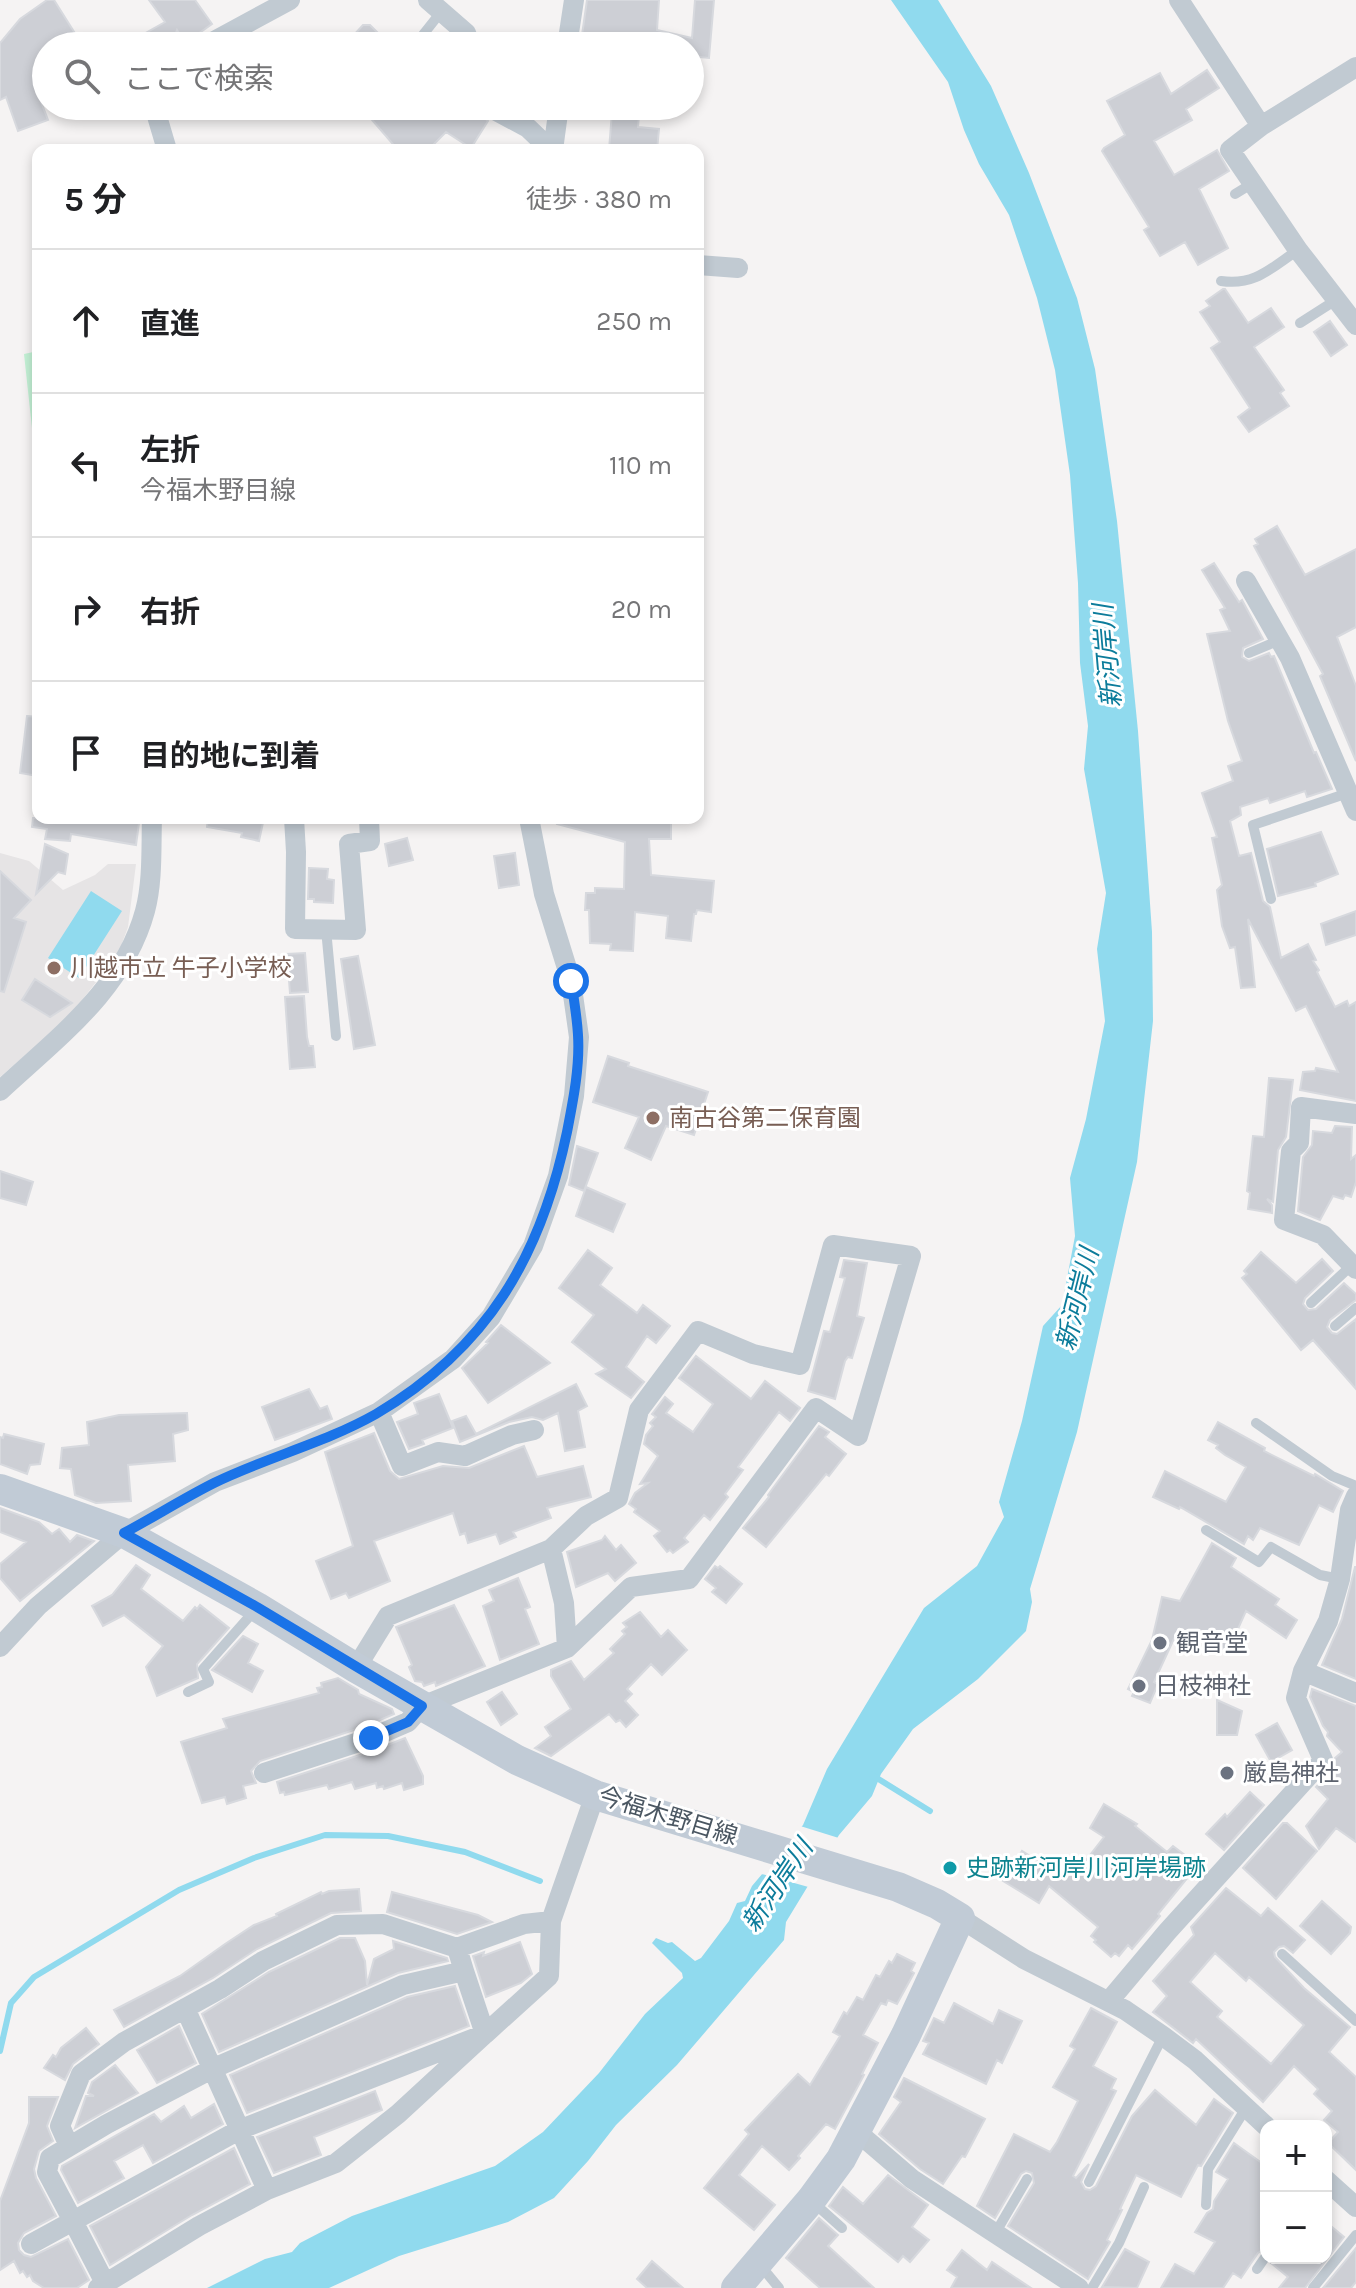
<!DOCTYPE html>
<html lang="ja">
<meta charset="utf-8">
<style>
:root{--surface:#fff;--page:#f2f2f2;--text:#202124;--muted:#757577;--line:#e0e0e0}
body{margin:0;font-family:Karla,"Noto Sans JP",sans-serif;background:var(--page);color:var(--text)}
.controls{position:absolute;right:24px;bottom:24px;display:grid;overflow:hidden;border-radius:16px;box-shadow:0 4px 12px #0003}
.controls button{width:72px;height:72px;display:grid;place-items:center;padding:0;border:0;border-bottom:2px solid var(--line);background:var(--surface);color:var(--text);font:40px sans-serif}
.stop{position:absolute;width:24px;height:24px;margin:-18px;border:6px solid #1a73e8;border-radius:50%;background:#fff}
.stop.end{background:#1a73e8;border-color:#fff;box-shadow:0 2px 8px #0008}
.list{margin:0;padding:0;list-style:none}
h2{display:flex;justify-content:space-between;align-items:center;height:104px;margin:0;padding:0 32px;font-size:34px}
h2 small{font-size:26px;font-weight:400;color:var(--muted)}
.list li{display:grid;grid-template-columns:52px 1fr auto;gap:24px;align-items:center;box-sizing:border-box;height:144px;padding:0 32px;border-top:2px solid var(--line)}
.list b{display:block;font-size:30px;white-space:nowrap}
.list p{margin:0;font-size:26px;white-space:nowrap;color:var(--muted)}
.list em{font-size:26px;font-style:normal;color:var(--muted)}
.icon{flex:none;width:44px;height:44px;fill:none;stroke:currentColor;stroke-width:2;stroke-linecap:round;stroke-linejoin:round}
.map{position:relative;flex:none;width:1356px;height:2288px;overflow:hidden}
.search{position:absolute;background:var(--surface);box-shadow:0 4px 12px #0003;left:32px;top:32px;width:672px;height:88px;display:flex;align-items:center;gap:20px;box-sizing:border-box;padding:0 28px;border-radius:44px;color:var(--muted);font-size:30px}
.panel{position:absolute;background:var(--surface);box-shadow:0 4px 12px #0003;left:32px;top:144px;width:672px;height:680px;border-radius:16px}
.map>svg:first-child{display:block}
.education{fill:#e6e4e5}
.green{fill:#c3f1d5}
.water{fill:#90daee}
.pier{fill:#f5f3f3}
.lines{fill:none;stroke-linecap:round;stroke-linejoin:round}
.stream{stroke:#90daee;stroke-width:6}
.building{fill:#cdcfd5;stroke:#d7d9de;stroke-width:2;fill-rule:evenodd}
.lane{stroke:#c1cad2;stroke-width:10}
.street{stroke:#c1cad2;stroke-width:20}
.secondary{stroke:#c1cbd6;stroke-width:30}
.route{stroke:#1a73e8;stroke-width:10}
.education-dot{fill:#8d6e63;stroke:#fff;stroke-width:3}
.worship-dot{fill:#6b7280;stroke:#fff;stroke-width:3}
.culture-dot{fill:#0f9aa8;stroke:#fff;stroke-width:3}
.labels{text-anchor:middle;stroke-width:6;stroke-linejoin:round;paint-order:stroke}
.education-label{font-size:24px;fill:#785e54;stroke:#fff;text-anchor:start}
.worship-label{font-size:24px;fill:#5b616d;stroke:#fff;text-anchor:start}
.street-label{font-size:24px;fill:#4a5661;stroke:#fff}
.culture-label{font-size:24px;fill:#0d838f;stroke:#fff;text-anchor:start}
.water-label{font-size:26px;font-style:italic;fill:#0c7c9b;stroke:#fff}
</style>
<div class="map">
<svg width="1356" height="2288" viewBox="0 0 1356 2288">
<rect width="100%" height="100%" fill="#f5f3f3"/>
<path class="education" d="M0,853L29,861L63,890L95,875L108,864H136L128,927L118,954L68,1018L0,1077Z"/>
<path class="green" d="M38,351V465H36L24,354Z"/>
<path class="water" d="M891,0H938L991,86L1029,173L1077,298L1095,369L1117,521L1138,731L1152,932L1153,1021L1137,1162L1077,1432L1030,1589L1032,1602L1026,1631L978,1679L913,1729L881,1774L872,1796L839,1835L786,1922L784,1940L677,2065L616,2125L588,2161L554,2198L508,2222L399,2256L329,2288H207L265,2259L292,2252L300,2243L352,2216L495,2166L543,2132L599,2073L645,2014L683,1978L682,1973L652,1943L656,1938L668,1943L672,1942L695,1961L701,1958L729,1921L737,1903L745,1901L752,1886L803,1825L827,1769L924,1608L977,1566L1004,1517L999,1502L1022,1421L1043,1326L1062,1305L1075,1236L1070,1178L1086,1119L1105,1021L1097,949L1106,893L1084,769L1088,726L1080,663L1078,583L1070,475L1055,370L1037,298L1009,215L979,164L964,130L948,82Z
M91,891L122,911L79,978L48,958Z"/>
<path class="pier" d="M797,1825L842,1839L812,1888L758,1873Z"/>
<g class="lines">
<path class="stream" d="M872,1775L930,1811
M0,2051L11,2003L34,1977L179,1890L254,1858L325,1835L388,1836L465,1852L540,1881"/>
</g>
<path class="building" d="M47,0H54L83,46H46V97L40,99L48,120L18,131L6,97L0,100V43L20,19Z
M149,0H195L212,24L185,43L177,30L171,46H150L144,34L165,22Z
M587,0H659L657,30L692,38L695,0H714L709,58L690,56V46H623L601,43V38L582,35Z
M363,25H370L383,38L375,46H364L353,36Z
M1207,70L1219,88L1186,109L1192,120L1154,141L1174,175L1217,150L1229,171L1199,189L1228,248L1198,265L1185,242L1160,256L1144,230L1149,227L1102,151L1104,148L1125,135L1107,101L1160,73L1171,94Z
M360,106H411L421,116L431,106H471L488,121L471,148L446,132L428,150H398Z
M612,112L639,115L638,127L659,129L657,150H609Z
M1223,289H1225L1248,323L1271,308L1284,327L1254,347L1284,390L1280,393L1289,406L1249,432L1238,417L1250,408L1211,348L1220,342L1200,312L1210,306L1206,301Z
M1330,321L1347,345L1331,356L1314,332Z
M1277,526L1305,575L1356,549V627L1337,637L1356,686V761L1320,676L1323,674L1254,546L1258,544L1255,539Z
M1214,563L1239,602L1242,600L1263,639L1243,648L1242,657L1249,661L1269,653L1271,657L1274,656L1314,753L1316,752L1332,789L1307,797L1305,791L1270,803L1268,798L1240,807L1241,815L1230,821L1239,856L1251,853L1263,901L1270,907L1281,958L1308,944L1316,960L1313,961L1319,970L1317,972L1335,1007L1347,1001L1349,1006L1356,1002V1101L1300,1090L1303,1072L1315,1071L1316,1068L1338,1072L1306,1006L1296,1011L1248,919L1255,987L1241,988L1235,947L1230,948L1222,926L1217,890L1222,885L1212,838L1217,837L1202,793L1233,781L1228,766L1242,761L1228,721L1207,634L1230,631L1220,610L1225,608L1202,570Z
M27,716L38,717V776L20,773Z
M33,818H110L139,823L136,845L71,834L70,841L45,839L47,829L32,827Z
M208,818H264L259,841L241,837L242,833L207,827Z
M558,818H671V839H649L651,875L714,881L711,912L697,910L696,914H694L691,941L666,938L668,916L635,912L633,951L610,950L611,944L590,943L589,910H585L586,893H595V888L624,889L625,842L557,824Z
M1321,832L1338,874L1315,883L1316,886L1278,896L1267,849Z
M407,838L413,860L389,866L385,844Z
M45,844L68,854L65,874L58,872L36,894Z
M515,853L519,885L499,888L494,856Z
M309,868L328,869L327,879L334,880L333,903L314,902V899H308Z
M0,871L31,900L14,918L26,922L4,992L0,991Z
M1356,911V935L1326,945L1321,924Z
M305,953L308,992L290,993L287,954Z
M358,956L375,1045L354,1049L341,959Z
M35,979L72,1003L50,1017L22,1000Z
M304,996L307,1037L309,1046H313L315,1067L290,1069L285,997Z
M608,1056L629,1063L628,1066L708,1092L694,1135L666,1126L651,1160L625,1148L639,1117L593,1102Z
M1269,1078L1293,1080L1286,1137L1278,1150L1273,1202L1267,1199L1272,1205V1213L1248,1209L1250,1193L1247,1191L1253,1136L1264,1137Z
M1335,1126L1352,1127L1351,1159L1356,1155V1182L1351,1197L1345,1195L1343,1199L1333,1196L1320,1220L1298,1211L1303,1157L1312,1145L1313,1131L1332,1133Z
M577,1146L598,1153L584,1191L569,1185Z
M0,1171L33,1182L26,1205L0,1198Z
M586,1187L625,1204L613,1232L576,1216Z
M588,1250L612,1268L600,1285L637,1313L643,1305L670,1326L656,1343L647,1336L626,1367L644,1382L631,1398L596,1374L606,1369L572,1342L594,1315L559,1288Z
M1261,1252L1296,1283L1322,1259L1333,1271L1305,1298L1303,1304L1308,1310L1316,1309L1344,1283L1356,1294V1300L1330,1320L1327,1327L1332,1333L1337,1334L1356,1319V1389L1313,1340L1301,1350L1242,1278L1247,1274L1244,1271Z
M844,1260L867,1263L857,1316L864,1318L852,1358L848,1357L845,1361L835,1399L808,1391L824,1331L830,1332L845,1278L840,1277Z
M501,1325L550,1363L488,1403L462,1368L488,1343L486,1342Z
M696,1356L751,1399L765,1381L800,1408L790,1421L779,1412L738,1467L743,1470L725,1494L728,1497L710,1520L704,1515L684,1538L688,1542L673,1553L670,1550L667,1552L654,1536L660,1531L634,1512L636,1509L629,1504L635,1493L648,1483L640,1484L658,1456L644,1444L646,1435L653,1426L650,1423L656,1417L652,1414L665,1397L673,1404L666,1413L693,1432L713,1404L679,1378Z
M576,1384L587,1406L578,1411L585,1447L565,1451L558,1413L543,1420L532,1417L509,1422L460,1442L452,1421L466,1416L476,1434Z
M309,1389L320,1409L327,1406L332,1419L275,1440L262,1407Z
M439,1394L453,1428L422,1440L424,1444L409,1449L397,1422L418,1414L414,1403Z
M187,1413L188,1430L173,1434L175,1461L128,1465L131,1501L96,1503L75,1495L71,1469L60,1468L62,1448L89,1445L87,1422L119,1415Z
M1218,1422L1265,1448L1264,1451L1314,1476L1315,1474L1343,1491L1333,1512L1319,1505L1299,1545L1260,1528L1253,1540L1248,1536L1244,1544L1180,1507L1179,1509L1153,1497L1165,1471L1226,1502L1246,1467L1225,1455L1216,1448L1218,1445L1208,1440Z
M819,1426L829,1432L825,1437L846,1454L829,1476L826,1474L766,1547L743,1528L769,1497L768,1495L773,1488Z
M374,1433L390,1471L399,1479L443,1466L469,1468L524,1446L537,1477L583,1466L591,1497L547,1508L551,1518L513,1532L516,1537L500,1544L496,1534L468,1543L465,1533L460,1535L453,1513L374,1541L390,1581L349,1598L346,1593L331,1599L316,1561L353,1546L325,1452Z
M4,1434L44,1444L40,1464L30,1465L27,1474L0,1464V1437L3,1438Z
M0,1508L39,1522L52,1534L59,1529L70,1542L77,1535L94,1541L20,1601L0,1578V1564L26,1542L0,1532Z
M605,1536L616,1550L621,1545L636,1563L615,1581L608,1573L576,1587L567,1552L602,1540Z
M1212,1543L1236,1558L1231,1567L1279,1599L1275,1605L1297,1620L1286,1638L1246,1611L1228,1651L1178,1630L1154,1682L1158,1684L1150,1703L1132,1696L1134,1692L1128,1689L1152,1640L1162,1597L1180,1601Z
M136,1565L150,1575L141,1589L183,1621L195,1607L197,1609L200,1605L229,1628L197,1664L198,1678L157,1696L146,1667L163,1646L124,1615L103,1626L92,1606L112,1595Z
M715,1566L718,1568L720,1566L742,1584L726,1603L712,1592L716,1588L705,1579Z
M1355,1567H1356V1679L1322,1665L1342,1619Z
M518,1578L530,1607L525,1609L539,1644L500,1660L483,1606L494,1601L489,1590Z
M454,1605L485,1666L436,1686L435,1682L424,1686L422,1682L415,1681L409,1667L412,1665L396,1627Z
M640,1612L661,1637L668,1630L687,1650L662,1675L651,1664L627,1689L632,1694L625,1701L638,1715L626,1727L620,1720L616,1722L609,1714L551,1756L535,1748L551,1736L545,1727L571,1709L551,1676V1670L571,1661L584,1680L614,1653L610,1649L625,1634L622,1631L627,1627L623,1623Z
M243,1636L258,1644L248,1663L263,1671L252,1692L212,1670Z
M338,1678L358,1690L359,1694L392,1709L394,1714L366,1726L260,1761L251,1771L256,1783L243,1786L246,1798L227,1804L225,1797L202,1803L181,1742L227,1728L223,1719L319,1693L317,1688L322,1687L321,1683Z
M1312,1689L1356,1706V1842L1336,1828L1319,1849L1306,1826L1328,1799L1316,1787L1333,1769L1335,1758L1342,1752L1327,1736L1328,1732L1323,1726L1310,1697Z
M502,1692L517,1714L501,1725L487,1702Z
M1217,1700L1242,1711L1237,1735H1217Z
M1277,1723L1292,1750L1271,1762L1256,1735Z
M405,1738L423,1776V1784L404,1790L402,1783L384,1789L383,1786L377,1788L376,1783L355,1789L352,1782L329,1789L327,1785L285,1795L284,1792L280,1793L277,1782L375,1750Z
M1250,1792L1264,1805L1224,1850L1206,1834L1225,1814L1227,1817Z
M1104,1804L1137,1824L1135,1826L1167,1852L1173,1846L1198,1865L1158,1914L1160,1916L1132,1949L1128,1945L1119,1956L1115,1953L1111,1957L1094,1942L1096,1940L1091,1936L1098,1927L1049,1886L1039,1903L1003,1881L1022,1851L1055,1872L1065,1859L1079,1869L1104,1837L1090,1828Z
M1283,1823H1287L1317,1851L1276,1899L1243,1868Z
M1226,1888L1261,1916L1268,1908L1305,1940L1293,1953L1284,1946L1279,1947L1274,1952L1275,1957L1304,1988L1350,2027L1329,2052L1356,2077V2170L1328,2143L1338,2132L1324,2120L1332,2111L1314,2094L1318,2089L1294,2066L1263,2102L1196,2039L1193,2043L1153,2012L1167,1996L1153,1981L1194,1935L1191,1927ZM1215,1953L1246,1981L1249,1977L1304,2025L1271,2064L1217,2017L1222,2011L1190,1982Z
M359,1889L361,1911L331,1913L257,1949L213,1978L124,2027L114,2010L180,1976L225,1944L254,1925L277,1916L276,1914L321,1892L322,1894L329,1891Z
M392,1892L478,1915L492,1922L457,1934L387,1912Z
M1322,1901L1351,1927L1350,1933L1331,1954L1300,1926Z
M340,1938H355L365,1961L367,1985L374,1959L394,1949L393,1941L447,1958L448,1961L398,1973L219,2052L202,2014L269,1972Z
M520,1942L532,1974L521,1983L486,1997L473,1956L484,1952L483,1956Z
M897,1954L915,1963L911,1971L914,1973L897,2004L888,2000L886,2005L881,2003L863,2035L878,2043L862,2074L864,2075L835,2129L826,2124L798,2156L800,2158L789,2170L762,2146L739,2175L775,2205L754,2230L704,2188L749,2134L745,2130L798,2074L810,2085L840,2036L833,2032L844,2012L847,2014L857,1997L863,2000L876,1975L880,1977L889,1961L892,1963Z
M455,1986L469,2026L247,2113L230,2075L407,1997Z
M954,2003L993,2024L999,2010L1022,2021L1002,2063L997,2060L986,2084L923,2054L929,2043L923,2041L934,2018L944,2023Z
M1091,2008L1117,2022L1093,2066L1116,2079L1111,2089L1116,2091L1073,2176L1076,2178L1089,2164L1081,2182L1085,2189L1090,2190L1096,2186L1132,2116L1155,2090L1196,2125L1214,2099L1233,2113L1201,2166L1198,2165L1181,2197L1136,2175L1120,2209L1122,2210L1107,2240L1110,2242L1088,2279L1008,2226L1034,2183L1032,2173L1026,2171L1021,2174L995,2218L977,2206L1014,2134L1050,2152L1057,2142L1078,2101L1053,2087L1075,2049L1070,2046Z
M179,2026L196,2063L157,2083L137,2050Z
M86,2028L99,2044L73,2064L65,2080L44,2068L53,2055L56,2057L61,2048Z
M115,2065L138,2093L75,2128L86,2096H94L88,2093L92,2082Z
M904,2078L985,2119L965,2157L962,2156L943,2184L920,2169L879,2134L901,2102L894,2097Z
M375,2091L382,2110L314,2137L321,2155L274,2173L257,2137Z
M29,2097H58L47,2126L53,2141L39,2151L34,2169L36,2178L56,2216L24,2233L18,2243L19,2250L24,2255L31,2257L68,2239L89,2280L77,2288H44L33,2281L30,2275L27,2277L23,2271L20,2273L14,2261L0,2270V2201L29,2123Z
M214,2104L223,2124L153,2163L143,2145L114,2161L124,2178L78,2203L61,2170L62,2166L154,2114L161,2122L184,2106L191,2118Z
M1234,2143L1266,2166V2248L1258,2253L1241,2278L1233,2273L1223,2288H1161L1175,2264L1194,2274L1215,2242L1195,2232L1207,2213L1213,2209L1214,2201L1228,2179L1216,2172Z
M234,2148L250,2184L192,2215L110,2265L90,2226Z
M888,2175L928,2205L912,2227L929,2240L910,2262L903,2256L898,2262L829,2206L843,2187L863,2204Z
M819,2218L838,2235L828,2246L874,2288H820L786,2258Z
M1326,2222L1344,2237L1305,2288H1279L1288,2277L1271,2263L1274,2258H1326Z
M1356,2248V2282L1351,2288H1323Z
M1125,2249L1149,2262L1137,2288L1102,2287Z
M962,2250L987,2270L992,2262L1031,2288H951L957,2277L947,2270Z
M652,2261L683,2288H647L637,2279Z"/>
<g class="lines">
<path class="lane" d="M414,46L441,12
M1235,194L1253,183
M1221,281C1255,286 1271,268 1298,250
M1300,323L1336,300
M1249,653L1280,640
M1271,899L1253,825L1348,793
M326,929L336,1036
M1311,1303L1352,1265
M1335,1326L1356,1308
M1256,1423L1332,1476L1356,1486
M1206,1530L1259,1562L1271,1547L1320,1575L1340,1579
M188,1692L209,1682L203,1669L256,1609
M1282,1954L1356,2021
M1089,2182L1163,2036
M814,2203L842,2228
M1206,2205L1208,2169L1246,2108
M996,2232L1027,2179
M760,2265L779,2288
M1257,2269L1266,2256
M1092,2288L1119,2243L1144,2187
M1313,2288L1356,2235"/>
<path class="street" d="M428,0L466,33L471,46
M1179,0L1261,126
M205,46L290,0
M567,46L574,0
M1356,67L1261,126L1230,150L1298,250L1356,325
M154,106L167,150
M487,106L528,128L551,150
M553,150L559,106
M698,265L738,268
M1246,581L1290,658L1356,811
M294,818L296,852L295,929L356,930L349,844L370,841L369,818
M0,1091C57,1038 124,989 145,911C153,881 151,848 152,818
M1356,1114L1301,1107L1299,1143L1291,1151L1284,1220L1323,1235L1356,1269
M379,1412L402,1466L438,1452L465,1456L512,1435L534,1430
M551,1549L564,1603L567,1648
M0,1647L38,1606L124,1533L215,1482L293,1452L379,1412L453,1359L491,1317L533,1246L558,1176L574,1096L579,1037L571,981L544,894L529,818
M1303,1671L1356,1693
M264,1773L371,1738L408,1722L422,1706L567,1648L631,1587L689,1579L816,1408L858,1436L911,1256L833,1245L800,1365L753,1354L698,1331L639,1410L618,1498L586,1516L551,1549L388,1616L356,1668
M960,1918L1024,1959L1125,2010L1163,2036L1195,2060L1266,2126
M457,1948L524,1924L551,1921
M1109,2001L1167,1932L1323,1760L1296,1698L1303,1671L1328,1621L1340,1579L1350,1510L1356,1496
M185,2008L267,2190
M856,2131L912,2179L1079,2288
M69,2146L60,2126L81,2074L124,2042L220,1989L263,1961L337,1925L383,1924L457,1948L464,1971L403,1985L214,2068L107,2124L50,2158L47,2172L73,2221L241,2129L485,2034L549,1976L551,1921L595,1795
M1326,2180L1356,2207
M31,2244L73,2221L105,2283
M98,2288L199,2226L267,2190L336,2163L398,2114L485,2034L464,1971"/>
<path class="secondary" d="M0,1489L124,1533L257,1607L356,1668L517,1760L595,1795L898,1887L937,1904L960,1918L906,2035L841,2159L811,2200L736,2288"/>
</g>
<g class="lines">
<path class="route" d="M371,1738L408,1722L422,1706L257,1607L124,1533C154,1517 184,1498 214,1483C267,1457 325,1443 376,1414C488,1348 541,1256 567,1132C573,1101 580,1067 578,1035C577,1017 574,999 571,981"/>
</g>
<g class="education-dot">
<circle cx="54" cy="968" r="8"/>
<circle cx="653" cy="1118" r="8"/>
</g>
<g class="worship-dot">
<circle cx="1160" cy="1643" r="8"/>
<circle cx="1139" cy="1686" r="8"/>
<circle cx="1227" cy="1773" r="8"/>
</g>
<circle class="culture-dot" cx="950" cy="1868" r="8"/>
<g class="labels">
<g class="education-label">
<text x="70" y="976">川越市立 牛子小学校</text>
<text x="669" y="1126">南古谷第二保育園</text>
</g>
<g class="worship-label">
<text x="1176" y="1651">観音堂</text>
<text x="1155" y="1694">日枝神社</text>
<text x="1243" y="1781">厳島神社</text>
</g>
<g class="street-label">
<text transform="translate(668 1816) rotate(17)" y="8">今福木野目線</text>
</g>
<g class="culture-label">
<text x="966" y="1876">史跡新河岸川河岸場跡</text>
</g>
<g class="water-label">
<text transform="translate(1107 656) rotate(-95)" y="9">新河岸川</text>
<text transform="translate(1077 1299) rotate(-76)" y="9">新河岸川</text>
<text transform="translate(777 1885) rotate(-56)" y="9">新河岸川</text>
</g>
</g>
</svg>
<div class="controls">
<button>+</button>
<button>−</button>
</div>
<div class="stop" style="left:571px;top:981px"></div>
<div class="stop end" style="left:371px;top:1738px"></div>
<div class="search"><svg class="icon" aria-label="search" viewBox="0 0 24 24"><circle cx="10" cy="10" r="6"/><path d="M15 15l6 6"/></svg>ここで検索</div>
<section class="panel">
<h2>5 分<small>徒歩 · 380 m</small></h2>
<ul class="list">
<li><svg class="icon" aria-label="ahead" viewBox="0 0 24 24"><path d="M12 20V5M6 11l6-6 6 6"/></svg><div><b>直進</b></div><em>250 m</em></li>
<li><svg class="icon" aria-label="left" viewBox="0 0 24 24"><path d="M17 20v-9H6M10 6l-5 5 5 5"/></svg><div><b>左折</b><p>今福木野目線</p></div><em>110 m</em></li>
<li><svg class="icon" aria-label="right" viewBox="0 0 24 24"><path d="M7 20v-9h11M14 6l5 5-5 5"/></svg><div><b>右折</b></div><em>20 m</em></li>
<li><svg class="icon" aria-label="arrive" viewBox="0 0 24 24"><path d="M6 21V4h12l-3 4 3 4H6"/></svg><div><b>目的地に到着</b></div></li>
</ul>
</section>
</div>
